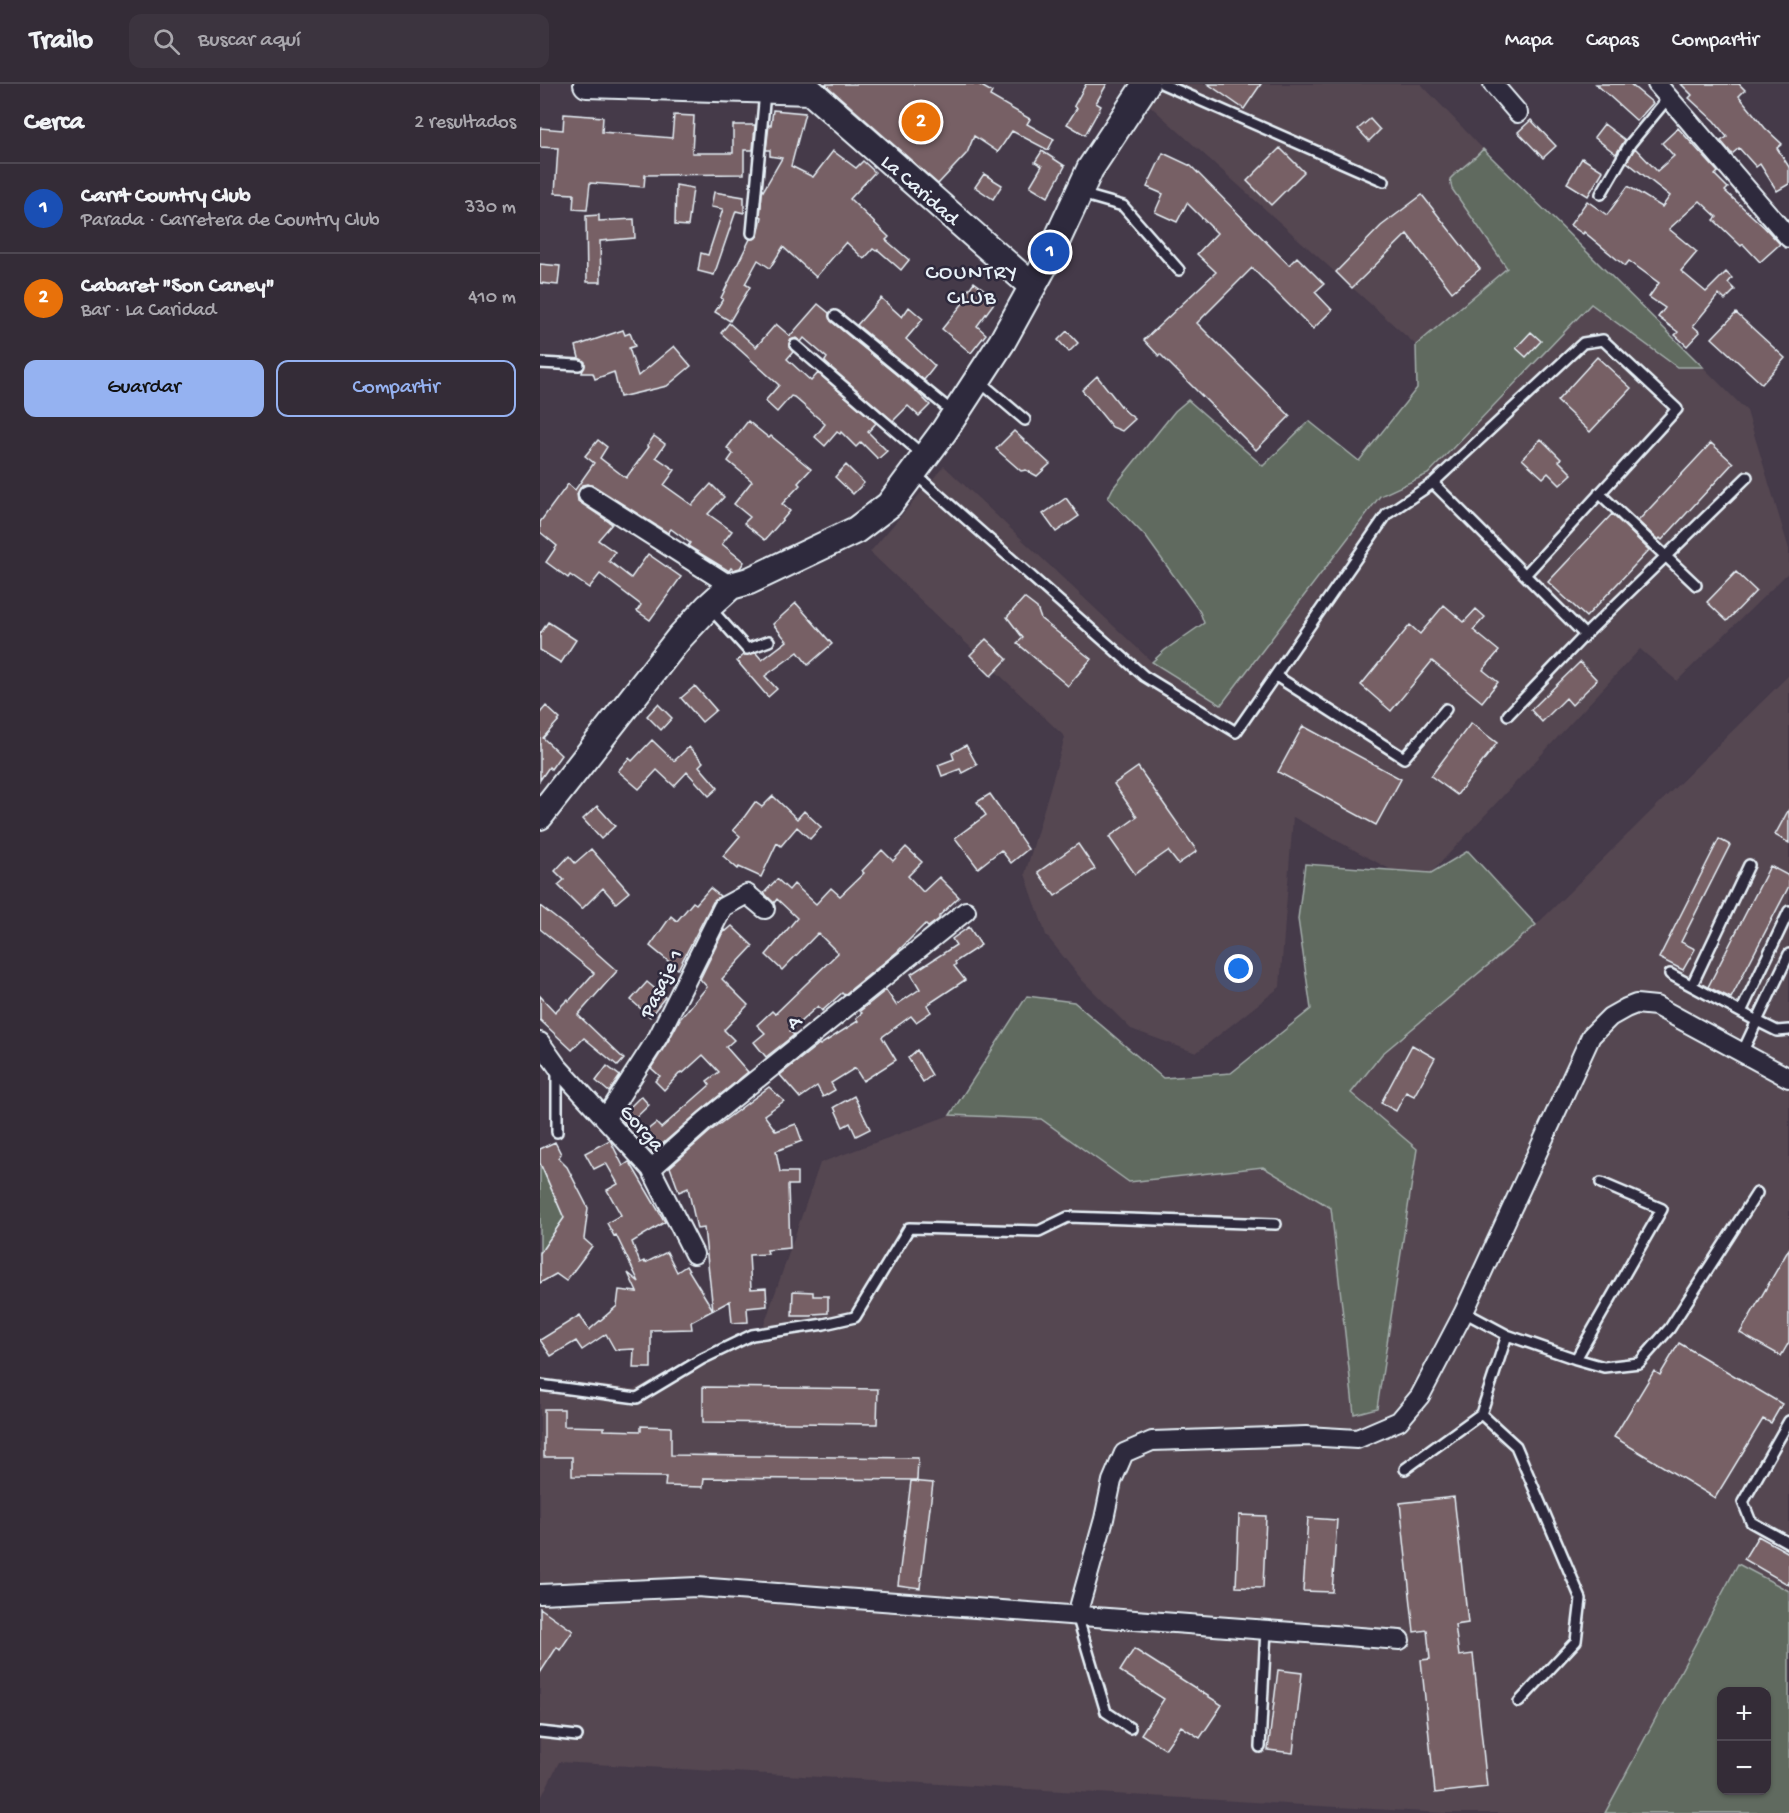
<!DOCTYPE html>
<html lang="es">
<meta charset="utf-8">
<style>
:root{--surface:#342c37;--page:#3c343f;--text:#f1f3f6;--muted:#a9a7ad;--line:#4e4852;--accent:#95b2f1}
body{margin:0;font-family:"Gochi Hand",sans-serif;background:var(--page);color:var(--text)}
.controls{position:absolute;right:18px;bottom:18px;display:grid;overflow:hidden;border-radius:12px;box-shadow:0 2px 4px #0004}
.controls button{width:54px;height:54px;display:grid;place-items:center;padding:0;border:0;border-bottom:2px solid var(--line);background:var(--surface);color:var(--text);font:30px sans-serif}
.you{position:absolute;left:699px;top:885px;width:21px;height:21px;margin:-15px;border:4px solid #fff;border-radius:50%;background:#1a73e8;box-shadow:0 0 0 9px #1a73e833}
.badge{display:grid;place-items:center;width:39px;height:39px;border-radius:50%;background:var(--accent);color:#fff;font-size:20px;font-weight:700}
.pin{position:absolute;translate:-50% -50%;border:3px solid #fff;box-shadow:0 2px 6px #0006}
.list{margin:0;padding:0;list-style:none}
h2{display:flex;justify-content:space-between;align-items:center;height:78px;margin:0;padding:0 24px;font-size:26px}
h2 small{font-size:20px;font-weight:400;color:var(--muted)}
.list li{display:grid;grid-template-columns:39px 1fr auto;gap:18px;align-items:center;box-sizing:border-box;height:90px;padding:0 24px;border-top:2px solid var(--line)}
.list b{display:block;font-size:22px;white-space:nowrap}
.list p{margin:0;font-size:20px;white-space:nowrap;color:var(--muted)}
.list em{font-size:20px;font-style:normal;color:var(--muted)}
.actions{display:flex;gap:12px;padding:18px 24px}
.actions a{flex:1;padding:14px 0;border:2px solid var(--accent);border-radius:12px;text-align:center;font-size:21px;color:var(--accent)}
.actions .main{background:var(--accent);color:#111}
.icon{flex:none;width:33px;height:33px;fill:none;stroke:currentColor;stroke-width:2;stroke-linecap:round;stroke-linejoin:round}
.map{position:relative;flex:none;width:1249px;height:1729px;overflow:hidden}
header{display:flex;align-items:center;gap:36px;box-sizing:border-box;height:84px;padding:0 30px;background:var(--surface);border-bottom:2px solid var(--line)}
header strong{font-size:28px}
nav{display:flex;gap:33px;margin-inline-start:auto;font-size:21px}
.search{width:420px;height:54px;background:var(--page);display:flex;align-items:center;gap:15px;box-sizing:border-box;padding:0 21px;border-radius:12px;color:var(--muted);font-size:22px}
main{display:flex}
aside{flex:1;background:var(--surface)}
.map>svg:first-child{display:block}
.built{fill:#544651}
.green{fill:#606b5f;stroke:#a4aeac;stroke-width:1.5;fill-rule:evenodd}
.building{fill:#776165;stroke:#e8f1f8;stroke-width:1.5}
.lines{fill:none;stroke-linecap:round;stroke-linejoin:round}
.lane-casing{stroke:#e8f1f8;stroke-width:14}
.street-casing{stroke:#e8f1f8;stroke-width:22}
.secondary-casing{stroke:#e8f1f8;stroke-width:30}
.lane{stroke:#2f2a3d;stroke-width:9}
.street{stroke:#2f2a3d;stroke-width:18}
.secondary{stroke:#2f2a3d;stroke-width:26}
.labels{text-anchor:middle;stroke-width:5;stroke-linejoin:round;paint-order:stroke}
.street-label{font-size:21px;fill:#e8f1f8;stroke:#2f2a3d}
.neighbourhood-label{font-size:22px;letter-spacing:1.5px;fill:#e8f1f8;stroke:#2f2a3d}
</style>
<header>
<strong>Trailo</strong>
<div class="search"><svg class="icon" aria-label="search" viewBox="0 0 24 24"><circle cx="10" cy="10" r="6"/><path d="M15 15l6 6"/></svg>Buscar aquí</div>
<nav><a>Mapa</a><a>Capas</a><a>Compartir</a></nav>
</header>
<main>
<aside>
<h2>Cerca<small>2 resultados</small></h2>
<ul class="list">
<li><span class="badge" style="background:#1a4fb4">1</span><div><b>Carrt Country Club</b><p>Parada · Carretera de Country Club</p></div><em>330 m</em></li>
<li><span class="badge" style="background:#e8710a">2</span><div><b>Cabaret &quot;Son Caney&quot;</b><p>Bar · La Caridad</p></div><em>410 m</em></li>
</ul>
<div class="actions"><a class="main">Guardar</a><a>Compartir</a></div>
</aside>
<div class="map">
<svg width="1249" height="1729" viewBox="0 0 1249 1729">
<rect width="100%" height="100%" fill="#453a49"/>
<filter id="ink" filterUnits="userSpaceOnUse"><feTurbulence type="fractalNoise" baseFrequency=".0167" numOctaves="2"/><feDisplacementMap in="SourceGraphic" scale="12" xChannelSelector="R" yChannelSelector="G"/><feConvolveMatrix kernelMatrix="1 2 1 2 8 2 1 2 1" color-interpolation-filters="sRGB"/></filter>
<g filter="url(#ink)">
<path class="built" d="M621,0H881L943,65L934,76L921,84L912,105L967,184L876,261L608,20Z
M1051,220L1137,283H1163L1207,327L1249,465V488L1137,597L1100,565L891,789L855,788L753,733L740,903L656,969L591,945L542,896L506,851L485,790L525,653L330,468L404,382L612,578L681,621L840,412L888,390Z
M1249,591V1507L1198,1480L1065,1729H902L19,1678L0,1716V1289L3,1294L94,1305L224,1241L280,1079L410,1031L501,1035L589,1098L723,1083L791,1124L814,1330L836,1324L811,1009L842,970L996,841Z"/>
<path class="green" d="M943,65L1163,283H1137L1051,220L888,390L840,412L681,621L612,578L625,566L664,539L660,528L606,453L568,414L573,404L635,327L648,316L723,382L769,337L819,377L877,304L876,261L967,184L912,105L910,95C920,84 933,77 943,65Z
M928,767L996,841L842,970L811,1009L877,1065L837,1324L814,1330L791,1124L723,1083L589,1098L501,1035L410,1031L487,912L534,918L623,994L691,989L771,925L758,835L765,780L891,789Z
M0,1079L24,1134L0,1169Z
M1198,1480L1249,1507V1729H1065ZM1182,1608H1226V1706H1182Z"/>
<path class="building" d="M285,0H438L452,8L450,12L490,35L487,40L514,55L508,66L472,47L458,68L434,52L427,69L398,100Z
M546,0H567L556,19L561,22L545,51L527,40L537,24L534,22Z
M668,0H721L704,25Z
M1056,0H1090L1113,19L1097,37Z
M1141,0H1199L1205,6L1199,12L1225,44L1242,60L1237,64L1249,83V100L1237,107L1220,80L1216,83L1199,64L1192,70L1181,57L1187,53L1174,37L1149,14L1152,11Z
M233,26L265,29L251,82L273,93L293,67L316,84L323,77L335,88L310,115L349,153L346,156L369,176L361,186L338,166L336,167L333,165L324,175L306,158L276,193L243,163L230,184L218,176L205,200L210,203L190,237L175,228L183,215L181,214L210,155L218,152L222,133L220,132L222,109L242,74L230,72V66H226L229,41H231Z
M24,30L63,33L62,48L132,54L134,31L154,32L152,69H193V41H215L213,66H204V90L105,91L104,103L50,99L47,126L33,125L34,110L15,109L18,64L0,63V44L23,46Z
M830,35L840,46L829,57L818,45Z
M991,36L1016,62L1003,74L978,48Z
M1064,40L1085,56L1076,70L1054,53Z
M1138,44L1178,88L1175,91L1188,104L1185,107L1224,143L1240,160L1220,178L1203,160L1201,162L1174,136L1177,133L1160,117L1129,145L1157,168L1141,187L1166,208L1186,188L1192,194L1188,199L1195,206L1185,216L1179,210L1153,242L1160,248L1147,262L1135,251L1138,248L1118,233L1125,224L1109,213L1119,199L1089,177L1085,182L1044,148L1043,150L1030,141L1047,117L1067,131L1088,102L1122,123L1130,112L1087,78L1095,64L1117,87L1134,72L1122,59Z
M740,64L764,88L731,121L707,97Z
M502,67L525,82L508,113L490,102L502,82L495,78Z
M623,69L651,82L749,181L757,173L784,200L775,208L792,226L773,245L712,184L657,239L750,332L716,366L620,270L619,272L604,256L676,188L657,170L677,149L647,119L637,138L615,128L623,110L607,103Z
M1042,74L1063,87L1048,112L1027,99Z
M444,90L462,101L453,115L435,103Z
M136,101L153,104L148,142L135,141Z
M174,108L204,113V129L196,127L174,191L158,187L161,169L168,171L183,125L171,123Z
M882,111L940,185L912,208L867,150L812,204L796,188L841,142Z
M59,131V137L94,135L95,154L60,157L61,198H47L46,132Z
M0,180L20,182L18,201L0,199Z
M434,198L457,215L437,242L446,250L431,269L402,245L424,218L421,216Z
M341,214L362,233L369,223L383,235L366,255L395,282L384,296L317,241Z
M278,220L289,229L291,237L375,306L390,321L379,332L368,322L353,337L286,279L285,277L287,274L264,254L261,258L256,254L250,256L249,263L253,268L247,275L271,297L278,289L336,339L328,348L347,367L338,375L321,358L316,363L301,348L300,350L297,348L285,362L275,353L285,340L254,313L251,312L237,328L225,317L239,301L181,249L189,239L216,263L236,240L250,252Z
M1196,229L1245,274L1222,300L1172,254Z
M83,246L85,251L90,249L95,262L89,264L98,292L134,262L151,282L127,302L80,313L74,288L55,295L53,289H42L45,278L39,274L36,262Z
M527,247L538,259L529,268L518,256Z
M991,248L1001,257L986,273L976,264Z
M1057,273L1091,304L1050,348L1017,317Z
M557,292L584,326L595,335L582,347L572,343L542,306Z
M208,337L229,354L231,352L271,385L258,399L260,401L242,420L250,427L225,456L204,439L210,433L194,420L212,397L188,377L193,370L187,364Z
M474,347L510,380L497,392L486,386L481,387L456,365Z
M114,352L125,360L116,373L135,386L124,401L152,421L171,400L184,413L168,430L192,447L182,460L204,478L200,484L193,486L191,484L189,487L148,462L150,459L131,445L128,449L54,402L48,400L42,401L37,410L38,417L72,440L58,456L75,468L69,477L91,494L108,470L141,493L110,536L97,527L101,521L60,490L49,504L30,491L28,494L6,478L17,462L0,448V438L28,400L35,406L54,379L45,372L58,356L67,363L60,374L86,394L109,363L107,362Z
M1001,355L1021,375L1019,377L1032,390L1020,401L1008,389L1003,394L982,375Z
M1171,359L1193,379L1122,456L1120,454L1118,456L1098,437Z
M306,381L324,399L313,410L295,393Z
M526,414L539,432L516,448L503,430Z
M1072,430L1109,466L1046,533L1008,498Z
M1196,488L1216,507L1187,537L1167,518Z
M484,514L497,524L501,535L551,575L528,602L477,559L483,554L467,533Z
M256,519L292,560L268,581L258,568L225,592L237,605L228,613L197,577L204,571L216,569L222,576L247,557L233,540Z
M904,521L924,538L936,525L945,533L933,546L959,567L943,586L958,598L942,618L892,577L851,627L821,601L870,541L880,550Z
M8,538L36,556L21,579L0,566V550Z
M446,555L467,575L451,592L430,571Z
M1040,578L1057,596L1032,621L1026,614L1002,638L991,626Z
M155,602L176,626L162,638L141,614Z
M118,620L132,634L121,646L107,632Z
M6,622L20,635L3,654L21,671L11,685L9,683L0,696V629Z
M931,639L957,659L917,711L891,692Z
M763,642L861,695L836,741L738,688Z
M112,656L134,677L149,663L163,678L159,682L178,704L169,712L147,688L134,702L117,686L99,705L78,687L89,674L92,677Z
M426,661L437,681L422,689L420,685L402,692L398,681L414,675L412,669Z
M598,683L657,767L638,780L628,767L595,790L569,753L597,733L574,700Z
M450,710L488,765L471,779L461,766L438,784L415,754L446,731L437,718Z
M233,712L257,735L264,727L281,743L270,755L257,743L241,762L237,759L221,793L199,783L198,785L183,772L200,752L193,746L205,732L215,718L222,723Z
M57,722L75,742L61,755L43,735Z
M1249,725V759L1235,751Z
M1179,755L1190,761L1141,858L1155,865L1143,886L1119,874Z
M538,760L555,785L515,812L498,788Z
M366,763L382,778L368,792L383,808L399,793L419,813L399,832V835L388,843L385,840L357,868L304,911L302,909L282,927L278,922L250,947L254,951L226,973L214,958L225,949L217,941L232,927L235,930L298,869L278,849L242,886L226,871L257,834L237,815L234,819L224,809L237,795L249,806L254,800L276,820L291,804L300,812L324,789L322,787L342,766L353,777Z
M51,765L89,808L76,819L63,804L42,825L18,801L24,796L15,787L29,772L35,779Z
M1230,782L1249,792V802L1191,914L1168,903Z
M170,804L180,812L173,818L138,885L110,862L131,832L137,837L153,818L156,820Z
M0,822L31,846L77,887L38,931L84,975L78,982L44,954L32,966L0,936V912L15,928L28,915L29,917L54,889L0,845Z
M192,842L213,862L182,895L208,921L184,946L194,956L186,963L208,988L159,1028L112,1069L100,1052L116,1039L121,1044L170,1001L167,997L179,988L163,971L143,989L141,988L124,1006L115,997L120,992L111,984L130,954L140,935L167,903L160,895L184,846L186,847Z
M429,843L441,861L415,878L416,880L414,882L425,896L387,921L391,928L376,938L371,932L342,953L356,976L323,997L315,984L291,999L295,1006L283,1013L277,1002L260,1014L240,991L279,960L280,961L318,937L316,934L322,929L320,927L346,906L356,921L380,905L371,890L416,861L412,855Z
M107,898L125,913L110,933L91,916Z
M872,961L895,974L874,1012L866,1008L856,1027L841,1019Z
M377,966L392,991L383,998L368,974Z
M67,982L80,992L69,1008L56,997Z
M229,1003L244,1017L224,1031L236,1047L256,1040L262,1057L236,1067L240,1088H257V1101H248L250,1164L227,1166L228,1170L209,1171L211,1205L226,1204L227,1222L207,1224L208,1238L192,1239L190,1217L151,1238L152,1245L111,1246V1284H93L94,1265L75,1266L66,1250L42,1266L36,1257L11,1272L0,1256L40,1231L49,1246L77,1222L79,1206L97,1208L88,1189L99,1198L76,1151L74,1152L67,1139L81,1131L67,1106L78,1100L66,1079L54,1085L45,1069L70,1056L83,1082L89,1078L91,1080L125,1138L92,1158L100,1179L104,1177L105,1179L127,1168L137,1188L146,1182L173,1226L164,1144L157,1145L148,1104L139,1108L130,1083L173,1045Z
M101,1012L109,1021L87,1042L80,1033Z
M314,1012L330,1045L316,1052L310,1039L303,1043L294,1023Z
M15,1058L21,1070L18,1074L27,1083L48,1124L44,1155L52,1162L26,1197L16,1190L0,1199V1169L24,1134L0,1079V1065Z
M1249,1165V1258L1241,1272L1200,1249Z
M253,1207L273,1208V1212H288V1229L273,1230L272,1232H252Z
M1139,1259L1242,1320L1231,1339L1223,1335L1175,1414L1074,1353L1114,1287L1120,1291Z
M163,1303L338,1305L337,1340L163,1338Z
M4,1325H24V1342L64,1343V1346L101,1347V1342L131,1343V1371L378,1374L377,1396L164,1394L163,1403L125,1402L126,1393L32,1392V1373H4Z
M371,1397L393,1399L380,1504L358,1501Z
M914,1413L928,1539L915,1541L919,1572L933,1570L947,1703L895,1709L881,1576L890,1575L887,1546L874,1548L860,1419Z
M699,1431L726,1432L723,1504L696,1503Z
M768,1434L797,1436L792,1508L763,1507Z
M1218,1452L1249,1469V1501L1204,1475Z
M0,1524L33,1547L20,1566L17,1563L0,1589Z
M594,1565L682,1621L660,1654L641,1642L625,1665L601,1650L624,1615L580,1587Z
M738,1586L762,1589L753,1669L728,1666Z"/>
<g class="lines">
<defs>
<path id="lane" d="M623,0L844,97
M541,110L583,122L639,186
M1061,110L1090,60L1128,14
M212,149L225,8
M295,232L414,329
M255,261L383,371
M0,279L39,281
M439,297L485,336
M374,389L604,592L696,648L847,430L893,399L1043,259L1063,256L1137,325L985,491
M893,399L1045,551
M1059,409L1156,501
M170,524L207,565L229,557
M736,592L864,674L906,625
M968,631L1045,551L1207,393
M1249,870L1217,937L1237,947L1249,946
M1130,890L1217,937L1202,969
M1152,901L1209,781
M1201,928L1249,827
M17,1048V984
M924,1228L967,1251L1036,1275L1122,1125L1061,1099
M1036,1275L1064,1283L1099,1279L1130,1244L1217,1109
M0,1301L97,1314L162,1275L212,1251L284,1240L315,1233L369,1144L499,1147L528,1133L736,1140
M941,1330L976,1362L1041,1515L1036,1557L979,1618
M1249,1337L1203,1418L1211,1438L1249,1459
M865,1385L941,1330L967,1251
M537,1531L566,1628L590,1644
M0,1648L37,1652
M720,1663L726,1545"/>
<path id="street" d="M953,0L978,29
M1117,0L1249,154
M48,411L191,502
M0,958L17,982L111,1085L154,1170
M65,1035L118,953L183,823L207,810L225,825
M111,1085L166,1036L426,827
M0,1510L157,1503L860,1556
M537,1531L564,1435L572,1397L584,1369L612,1357L766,1352L817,1355L859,1337L880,1312L924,1228L1051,952L1070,933L1086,924L1096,920L1116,922L1249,994"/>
<path id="secondary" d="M47,0L270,7L492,202
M0,732L140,553L169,522L191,502L209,497L316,446L349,421L404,347L462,258L510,171L550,85L606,0"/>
</defs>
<use href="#lane" class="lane-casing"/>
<use href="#street" class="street-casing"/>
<use href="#secondary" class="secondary-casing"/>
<use href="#lane" class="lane"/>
<use href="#street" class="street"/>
<use href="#secondary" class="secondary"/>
</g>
</g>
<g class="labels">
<g class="street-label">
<text transform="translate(381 105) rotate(41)" y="7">La Caridad</text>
<text transform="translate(120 899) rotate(-64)" y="7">Pasaje 1</text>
<text transform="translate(253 937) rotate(-39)" y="7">A</text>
<text transform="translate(103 1043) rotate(48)" y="7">Gorga</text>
</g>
<g class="neighbourhood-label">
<text x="432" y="194">COUNTRY<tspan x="432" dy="25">CLUB</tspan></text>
</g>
</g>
</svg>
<div class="controls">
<button>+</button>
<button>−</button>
</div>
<div class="you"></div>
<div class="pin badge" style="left:510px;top:168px;background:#1a4fb4">1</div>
<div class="pin badge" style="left:381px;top:38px;background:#e8710a">2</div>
</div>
</main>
